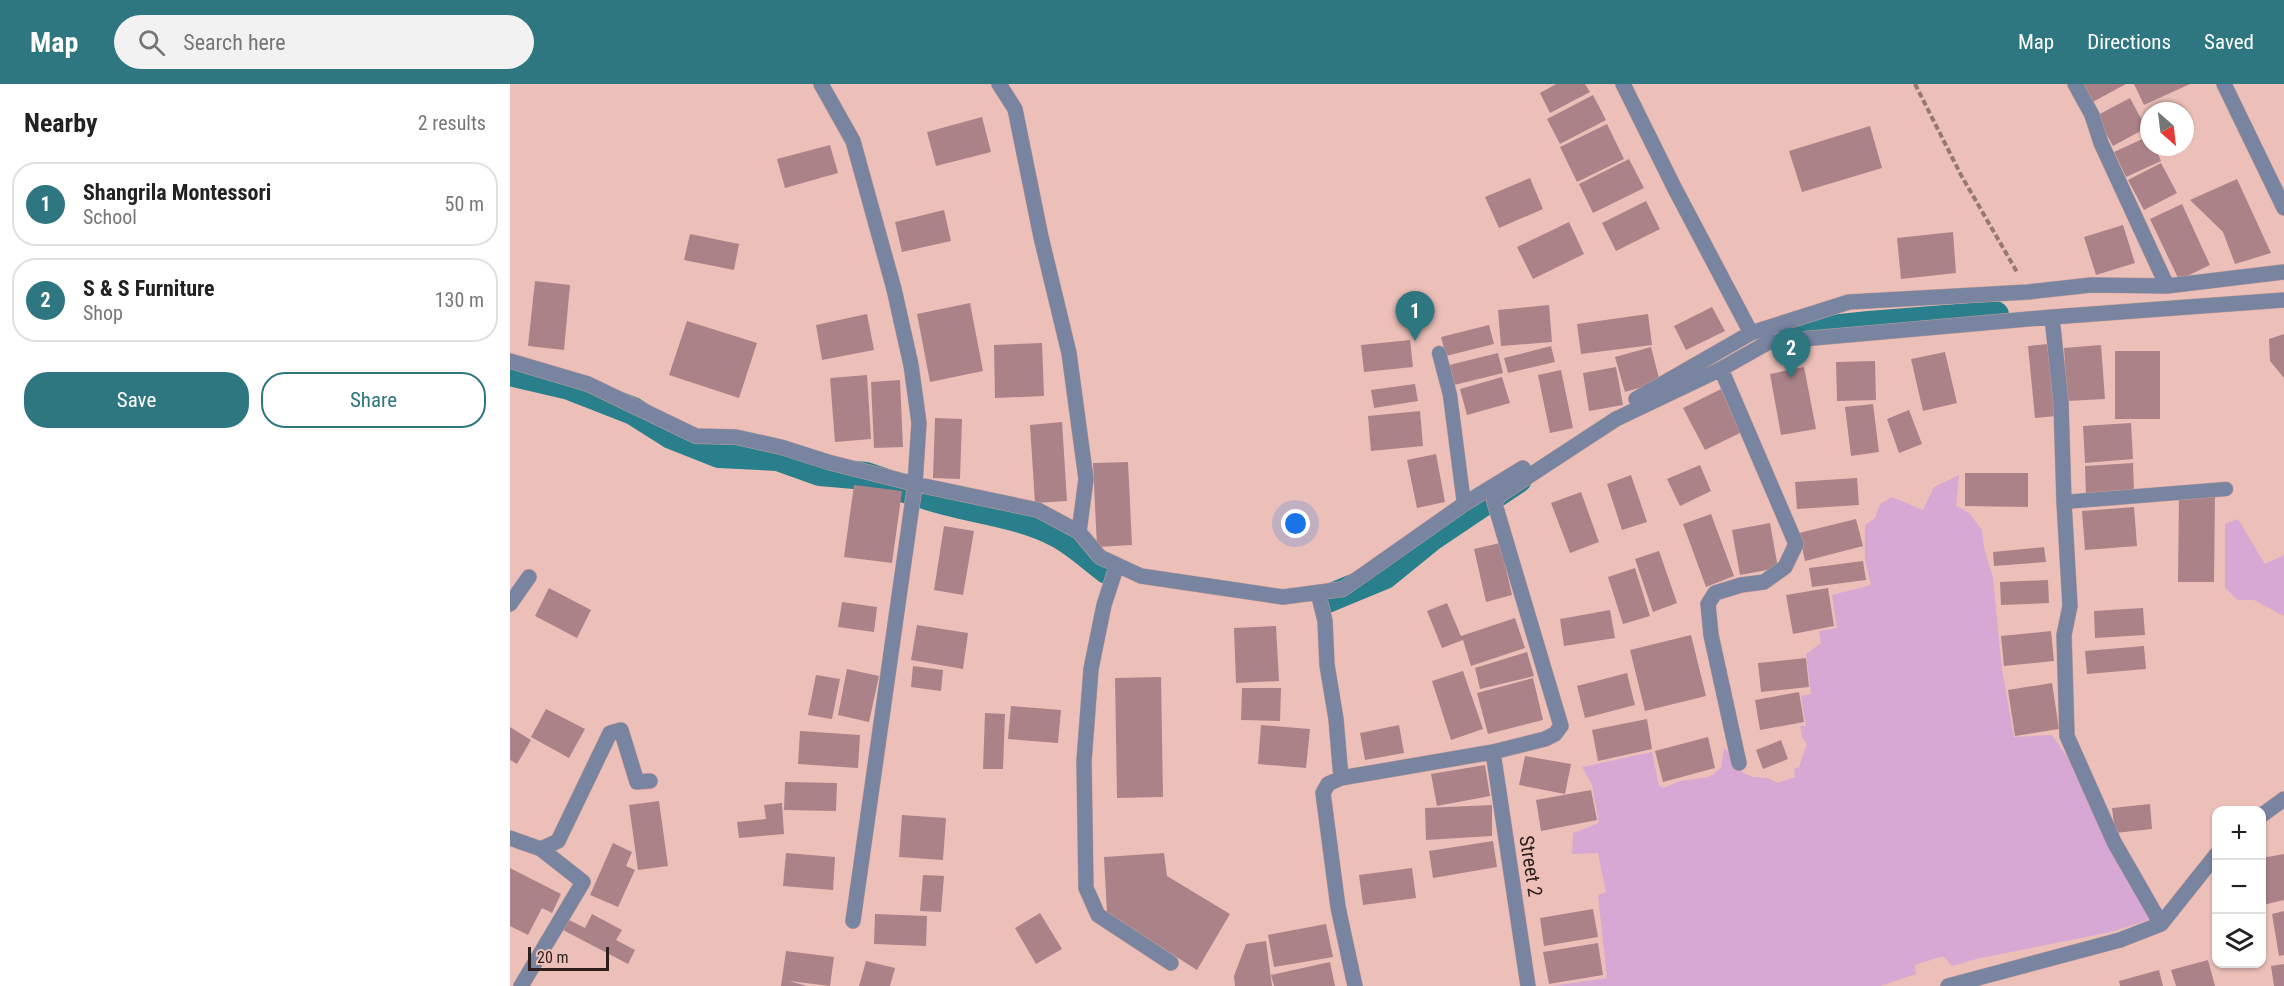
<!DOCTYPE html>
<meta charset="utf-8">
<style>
:root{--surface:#fff;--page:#f2f2f2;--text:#222;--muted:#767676;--line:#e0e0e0;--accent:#2e7680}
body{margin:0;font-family:"Roboto Condensed",sans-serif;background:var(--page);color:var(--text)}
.controls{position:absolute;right:18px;bottom:18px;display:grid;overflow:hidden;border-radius:12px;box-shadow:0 2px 4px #0004}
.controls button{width:54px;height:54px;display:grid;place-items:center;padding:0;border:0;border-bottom:2px solid var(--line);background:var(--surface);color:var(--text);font:30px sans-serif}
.compass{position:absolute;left:1630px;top:18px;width:54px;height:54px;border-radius:50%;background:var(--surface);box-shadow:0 2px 4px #0004;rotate:152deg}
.scale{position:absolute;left:18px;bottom:15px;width:81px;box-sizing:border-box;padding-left:6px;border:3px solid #2d1d1b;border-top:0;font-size:16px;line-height:21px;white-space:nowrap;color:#2d1d1b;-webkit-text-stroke:4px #ecc0b9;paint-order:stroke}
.you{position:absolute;left:786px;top:440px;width:21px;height:21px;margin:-15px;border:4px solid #fff;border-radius:50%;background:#1a73e8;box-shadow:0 0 0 9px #1a73e833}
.badge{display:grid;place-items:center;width:39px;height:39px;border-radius:50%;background:var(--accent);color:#fff;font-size:20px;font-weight:700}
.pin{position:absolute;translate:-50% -50px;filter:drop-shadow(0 2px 3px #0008)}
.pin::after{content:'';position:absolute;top:32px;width:21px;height:18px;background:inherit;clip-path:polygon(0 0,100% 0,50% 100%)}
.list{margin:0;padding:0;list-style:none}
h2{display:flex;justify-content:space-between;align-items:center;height:78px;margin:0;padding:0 24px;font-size:26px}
h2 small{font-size:20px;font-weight:400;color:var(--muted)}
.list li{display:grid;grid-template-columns:39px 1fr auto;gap:18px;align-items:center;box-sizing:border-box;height:84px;margin:0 12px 12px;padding:0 12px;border:2px solid var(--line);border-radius:24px}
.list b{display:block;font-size:22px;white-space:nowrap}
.list p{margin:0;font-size:20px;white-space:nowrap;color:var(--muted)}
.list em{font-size:20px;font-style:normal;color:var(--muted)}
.actions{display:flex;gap:12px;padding:18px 24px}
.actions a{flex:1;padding:14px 0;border:2px solid var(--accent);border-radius:24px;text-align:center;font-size:21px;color:var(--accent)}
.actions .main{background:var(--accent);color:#fff}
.icon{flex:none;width:33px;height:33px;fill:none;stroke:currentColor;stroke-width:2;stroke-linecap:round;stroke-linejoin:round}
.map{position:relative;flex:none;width:1774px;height:902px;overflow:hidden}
header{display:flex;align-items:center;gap:36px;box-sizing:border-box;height:84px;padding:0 30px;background:var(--accent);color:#fff}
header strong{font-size:28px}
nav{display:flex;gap:33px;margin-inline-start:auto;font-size:21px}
.search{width:420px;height:54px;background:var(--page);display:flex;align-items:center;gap:15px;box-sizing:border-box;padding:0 21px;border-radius:33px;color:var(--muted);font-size:22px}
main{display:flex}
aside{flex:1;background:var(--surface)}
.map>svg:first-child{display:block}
.green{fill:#d6a8d3}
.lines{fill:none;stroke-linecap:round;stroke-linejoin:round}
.canal{stroke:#29808c;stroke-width:28}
.building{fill:#ab8288}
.lane-casing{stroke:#c69f99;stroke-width:15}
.street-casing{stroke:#c69f99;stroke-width:16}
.path{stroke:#977873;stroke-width:4;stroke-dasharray:6 3;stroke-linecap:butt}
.lane{stroke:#7984a1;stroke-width:14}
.street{stroke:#7984a1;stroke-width:15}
.labels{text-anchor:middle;stroke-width:4.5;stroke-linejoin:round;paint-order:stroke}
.street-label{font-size:20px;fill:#2d1d1b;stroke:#ecc0b9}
</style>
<header>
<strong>Map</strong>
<div class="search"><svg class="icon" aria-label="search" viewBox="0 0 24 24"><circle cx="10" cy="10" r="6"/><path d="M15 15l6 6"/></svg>Search here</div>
<nav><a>Map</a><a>Directions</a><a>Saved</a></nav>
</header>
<main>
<aside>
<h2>Nearby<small>2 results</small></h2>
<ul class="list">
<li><span class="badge">1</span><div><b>Shangrila Montessori</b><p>School</p></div><em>50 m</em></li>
<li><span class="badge">2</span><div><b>S &amp; S Furniture</b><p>Shop</p></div><em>130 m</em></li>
</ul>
<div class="actions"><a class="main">Save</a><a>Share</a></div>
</aside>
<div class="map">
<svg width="1774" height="902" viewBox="0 0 1774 902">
<rect width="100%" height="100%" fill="#ecc0b9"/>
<path class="green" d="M1449,391L1446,422L1459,429L1472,446L1474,464L1483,494L1492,586L1504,653L1542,651L1568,688L1641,835L1601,848L1466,875L1442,882L1433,872L1405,881L1406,890L1370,902H1042L1097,894L1088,811L1096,808L1088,769L1062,770L1063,749L1089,739L1082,701L1072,683L1142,668L1149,702L1154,704L1170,697L1199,693L1211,684L1214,664L1224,671L1233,689L1243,693L1257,694L1268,699L1285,693L1284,685L1289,683L1297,660L1292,653L1290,642H1296L1291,612L1301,610L1296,570L1311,559L1309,547L1327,544L1322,511L1361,501L1355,475V441L1365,434L1370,420L1382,413L1413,426L1424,403Z
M1728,435L1755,480L1774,471V532L1744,516H1728L1715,504V440Z"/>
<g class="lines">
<path class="canal" d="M1283,249L1359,241L1485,231
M0,288L59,302L123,327L161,351L209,370L268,373L310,388L356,392L398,406
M409,409C454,426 505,427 548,450C565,459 581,474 597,486
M817,515L875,491L923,452L1008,395"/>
</g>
<path class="building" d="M1046,0H1075L1080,8L1040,29L1030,9Z
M1569,0H1616L1579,20Z
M1624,0H1680L1634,21Z
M1083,11L1096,36L1050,60L1037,35Z
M1620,14L1636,44L1603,62L1586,32Z
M472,33L481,68L426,82L417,48Z
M1097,40L1114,75L1067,98L1050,63Z
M1360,42L1372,84L1292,108L1279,67Z
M1639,52V63H1645L1651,77L1616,93L1604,68Z
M320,61L328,89L275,104L267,75Z
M1119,75L1134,104L1083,129L1069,100Z
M1651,79L1667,109L1634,126L1618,96Z
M1020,94L1033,125L989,144L975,113Z
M1727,95L1761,169L1725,180L1713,148L1680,116Z
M1136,117L1150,145L1106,167L1092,139Z
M1672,120L1700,181L1669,196L1640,135Z
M434,126L441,157L392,168L385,138Z
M1059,138L1074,170L1023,195L1007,163Z
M1613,141L1625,179L1586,191L1574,153Z
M1443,148L1446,189L1391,195L1387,154Z
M180,150L229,160L224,186L174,176Z
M25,197L60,201L54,266L18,262Z
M460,219L473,287L420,298L407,230Z
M1039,221L1042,258L991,262L988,226Z
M1202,223L1215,247L1176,266L1164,242Z
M357,230L364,266L312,276L306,241Z
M1138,230L1142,261L1071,270L1067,240Z
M177,237L247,259L229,314L159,291Z
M979,241L984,260L936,272L931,253Z
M1774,250V294L1760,277L1759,255Z
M900,256L903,283L854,288L851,261Z
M532,259L534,312L485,314L484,261Z
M1538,260L1546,332L1525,334L1518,262Z
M1591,261L1595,315L1557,317L1554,264Z
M1041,262L1045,278L998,289L994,274Z
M1141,263L1150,298L1115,308L1105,273Z
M1605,267H1650V335H1605Z
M1435,268L1447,319L1413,327L1401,275Z
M988,269L993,289L940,302L935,282Z
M1365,277L1366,316L1327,317L1326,278Z
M1106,283L1113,321L1079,327L1073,289Z
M1294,283L1306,345L1271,351L1260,290Z
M1051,286L1063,344L1040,349L1028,291Z
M357,291L361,355L325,358L320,294Z
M992,293L1000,319L957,331L950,305Z
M390,296L393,363L364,364L361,298Z
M905,300L908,317L864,324L861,306Z
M1211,305L1232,348L1195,366L1173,324Z
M1363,320L1369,368L1341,372L1335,323Z
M1399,326L1412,360L1389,369L1377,335Z
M910,327L913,362L861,367L858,332Z
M425,334L452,335L450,395L423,394Z
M552,338L557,417L525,419L520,341Z
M1621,339L1623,375L1575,379L1573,342Z
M926,370L935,418L907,424L897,376Z
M618,378L622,461L587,463L583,379Z
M1623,379L1624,409L1576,412L1575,382Z
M1190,381L1201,407L1170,422L1157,395Z
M1455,389H1518V423L1455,422Z
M1121,391L1137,438L1112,446L1097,400Z
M1347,394L1349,421L1287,425L1285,398Z
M344,401L392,407L382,479L334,473Z
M1071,408L1089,458L1060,469L1041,419Z
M1669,409H1705L1704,498H1668Z
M1624,423L1627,462L1575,466L1572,427Z
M1201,430L1224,492L1196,503L1173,440Z
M1346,435L1353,462L1295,477L1289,449Z
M1260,439L1268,484L1230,491L1222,446Z
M434,442L464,447L453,511L424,506Z
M990,459L1002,511L976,518L964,465Z
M1534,463L1536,478L1484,482L1483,468Z
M1149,467L1167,519L1143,528L1125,475Z
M1353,477L1356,496L1302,503L1299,484Z
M1125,484L1140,532L1113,540L1098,493Z
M1538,496L1539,519L1491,521L1490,498Z
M39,504L81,526L67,554L25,532Z
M1318,504L1324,542L1283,550L1276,511Z
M332,518L367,523L364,548L328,543Z
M937,519L951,552L1005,534L1015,564L961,582L953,556L932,564L917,527Z
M1633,524L1635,551L1585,554L1584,527Z
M1100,526L1105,554L1054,562L1050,535Z
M407,541L458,549L453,585L401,576Z
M766,542L769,597L726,599L724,544Z
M1541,547L1544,577L1494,582L1491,552Z
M1181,551L1196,612L1135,627L1120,566Z
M1634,562L1636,585L1577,590L1575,567Z
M1017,568L1024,592L970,605L965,584Z
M1296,574L1299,603L1251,608L1248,579Z
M403,582L433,586L431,607L401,603Z
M337,585L369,592L359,638L328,631Z
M953,587L973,645L941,656L922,597Z
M1117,589L1125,621L1075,634L1067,602Z
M306,591L330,595L322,635L298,631Z
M651,593L653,713L607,714L605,594Z
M1023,594L1033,636L978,650L967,609Z
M1542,599L1549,645L1505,652L1498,606Z
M732,604H771L770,637L731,636Z
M1289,608L1294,638L1250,646L1245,616Z
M501,622L551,626L548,659L498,655Z
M36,625L75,645L59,674L21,653Z
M475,629L495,630L493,685H473Z
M1137,635L1142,665L1088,677L1082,646Z
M751,641L800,645L796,684L748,680Z
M889,641L894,669L855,676L850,649Z
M0,643L21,656L7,680L0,676Z
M290,647L350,651L348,684L288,680Z
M1198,653L1205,684L1153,698L1145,667Z
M1271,656L1278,675L1253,685L1246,666Z
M1015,672L1061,680L1055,710L1009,701Z
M975,681L980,712L927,722L921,690Z
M275,698L327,699L326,727L274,726Z
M1081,706L1087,736L1031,747L1026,716Z
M149,717L158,782L128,786L119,721Z
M272,719L274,750L229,754L227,738L256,735L254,721Z
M1640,720L1642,745L1605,749L1602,724Z
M982,721V752L916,756L915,724Z
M392,731L436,734L433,776L389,773Z
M983,757L987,783L923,794L919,767Z
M103,759L122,768L116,782L125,786L108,823L80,811Z
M276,769L325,773L323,806L273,802Z
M654,769L657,792L720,830L687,886L597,829L594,773Z
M1774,770V816L1753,821L1752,774Z
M0,784L51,810L42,829L32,824L18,851L0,842Z
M902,784L906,814L853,821L849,791Z
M413,791L434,792L431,828L410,827Z
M1083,825L1088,853L1034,862L1030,834Z
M1774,827V871L1769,872L1762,830Z
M530,829L552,865L526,880L505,844Z
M82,830L112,846L106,856L125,866L118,880L53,846L59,836L75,844Z
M365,830L417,832L416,862L364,860Z
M816,840L823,873L764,883L758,851Z
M756,857L762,902H725L724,892L736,860Z
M1088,859L1093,891L1039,900L1033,868Z
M276,867L324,873L320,902L279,897L297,902H271Z
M1698,876L1705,902H1666L1661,886Z
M356,877L385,884L380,902H349Z
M820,878L825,902H764L761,891Z
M1774,880V902H1764L1761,882Z
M1649,886L1653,902H1610L1609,897Z"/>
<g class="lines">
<defs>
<path id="lane" d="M929,269L940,311L954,420
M1554,418L1716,405"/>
<path id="street" d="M311,0L343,57L384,205L401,281L409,339L405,400L343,837
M489,0L505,25L531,153L559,269L576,395L569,448
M1113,0L1165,105L1241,249L1339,218L1518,208L1581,201L1657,202L1774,188
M1565,0L1582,31L1591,59L1657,202
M1714,0L1774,124
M1542,233L1551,319L1554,418L1560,522L1554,551L1557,652L1604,758L1651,840
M0,277L78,300L186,352L226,353L271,363L318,378L405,400L528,426L569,448L590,473L631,492L773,513L833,505L954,420L1013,384
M1211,285L1286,460L1275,483L1254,498L1231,501L1205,509L1198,520L1201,551L1229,679
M1126,315L1241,249
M607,481L594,521L581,585L574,677L576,804L588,831L661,879
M808,509L815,537L817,581L826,635L831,694
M0,520L19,493
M983,668L1018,902
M1752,731L1774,715
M0,754L31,765L73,798L11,902
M31,765L48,757L100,649L111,646L127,698L140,697
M845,902L828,823L813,709L818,700L831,694L983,668L1035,655L1045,650L1051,642L984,417L990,411L1106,335L1211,285L1259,258L1542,233L1774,216
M1438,902L1610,856L1651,840L1706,771"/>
</defs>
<use href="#lane" class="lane-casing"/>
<use href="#street" class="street-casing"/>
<path class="path" d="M1405,0L1451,91L1507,188"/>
<use href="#lane" class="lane"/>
<use href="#street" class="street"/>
</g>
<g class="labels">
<g class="street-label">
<text transform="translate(1021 782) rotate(81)" y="7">Street 2</text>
</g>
</g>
</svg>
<div class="controls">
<button>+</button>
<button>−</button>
<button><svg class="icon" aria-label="layers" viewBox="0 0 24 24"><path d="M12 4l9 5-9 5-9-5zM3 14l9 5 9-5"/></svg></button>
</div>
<svg class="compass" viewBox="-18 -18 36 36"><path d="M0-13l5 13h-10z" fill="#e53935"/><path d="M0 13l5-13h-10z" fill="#767676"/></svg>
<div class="scale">20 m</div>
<div class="you"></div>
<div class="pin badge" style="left:905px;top:257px">1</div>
<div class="pin badge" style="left:1281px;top:294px">2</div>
</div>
</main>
